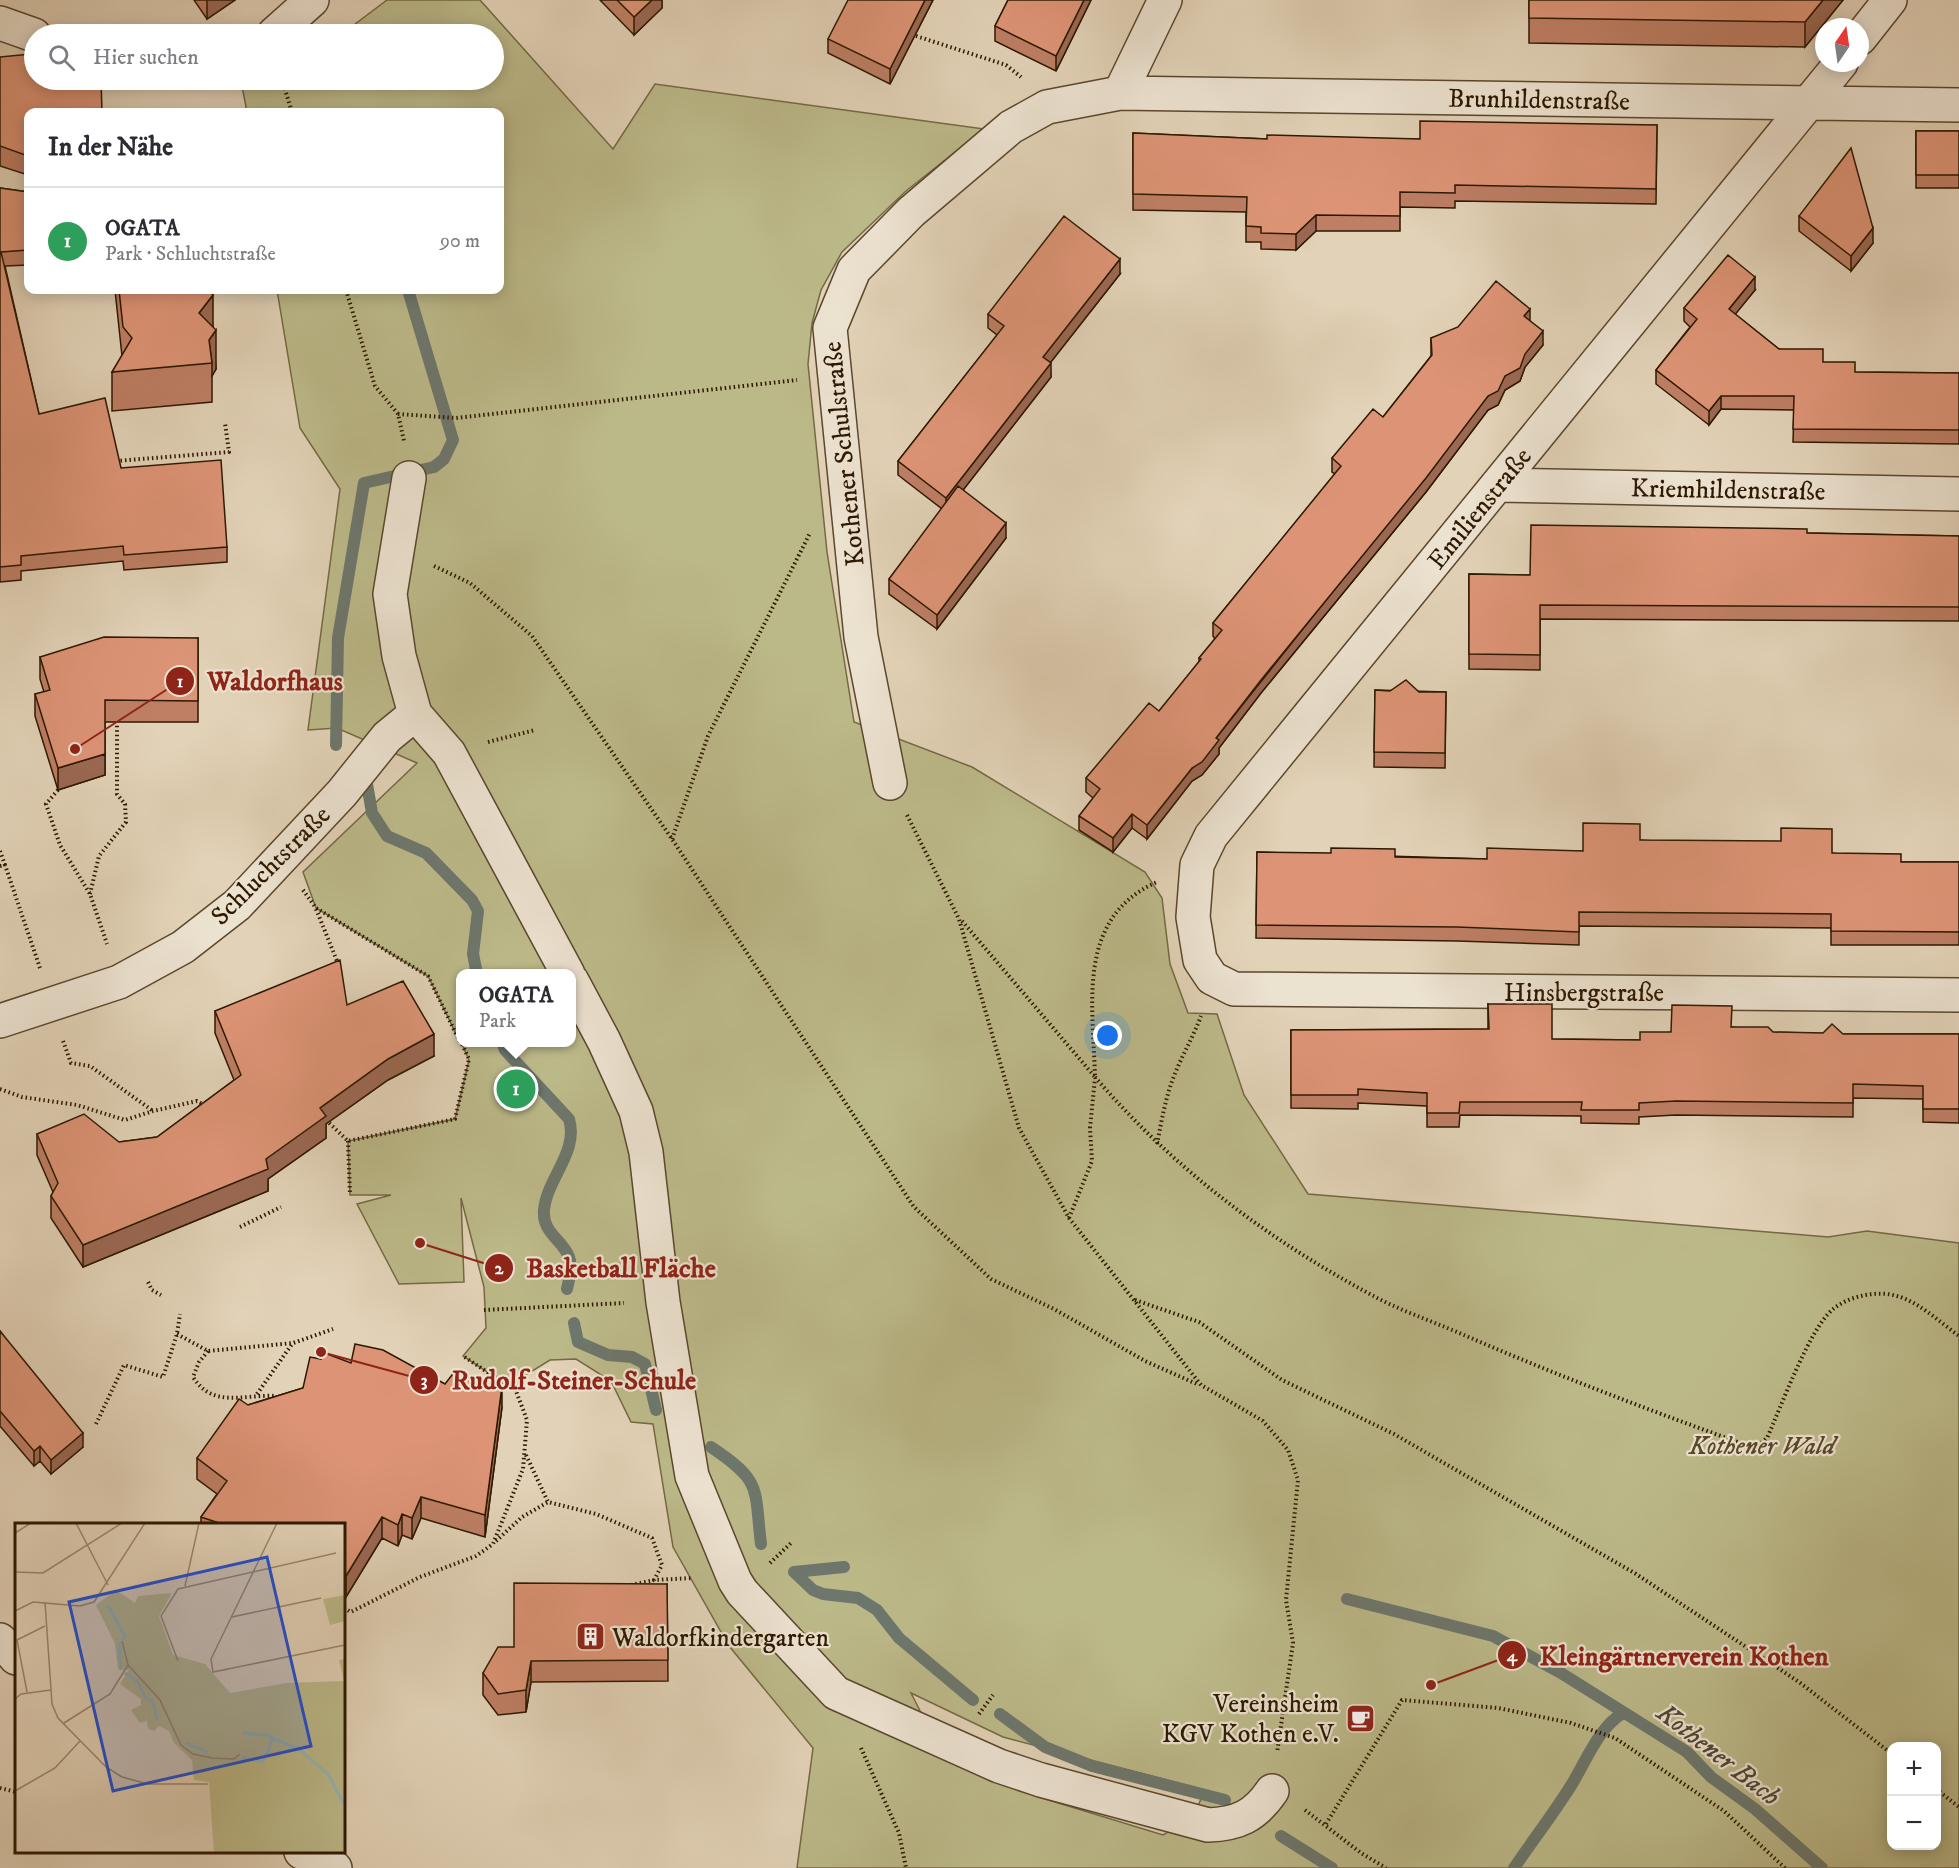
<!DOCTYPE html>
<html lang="de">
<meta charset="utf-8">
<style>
:root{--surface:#fff;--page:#f2f2f3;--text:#2b2b33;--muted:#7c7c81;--line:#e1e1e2;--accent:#1a73e8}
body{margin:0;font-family:"IM FELL DW Pica",serif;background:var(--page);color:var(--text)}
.controls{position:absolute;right:18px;bottom:18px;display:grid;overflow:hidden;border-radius:12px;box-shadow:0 3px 15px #0003}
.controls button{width:54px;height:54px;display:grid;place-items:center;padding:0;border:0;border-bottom:2px solid var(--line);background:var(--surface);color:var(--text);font:30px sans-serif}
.compass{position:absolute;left:1815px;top:18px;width:54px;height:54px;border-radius:50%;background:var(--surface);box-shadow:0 3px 15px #0003;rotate:13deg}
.you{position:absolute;left:1108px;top:1036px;width:21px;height:21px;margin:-15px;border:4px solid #fff;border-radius:50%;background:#1a73e8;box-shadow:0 0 0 9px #1a73e833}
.badge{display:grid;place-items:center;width:39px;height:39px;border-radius:50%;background:var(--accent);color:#fff;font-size:20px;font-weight:700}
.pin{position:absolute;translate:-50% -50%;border:3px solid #fff;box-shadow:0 2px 6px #0006}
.popup{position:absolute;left:456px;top:969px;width:120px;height:78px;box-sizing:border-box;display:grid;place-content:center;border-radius:12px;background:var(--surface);filter:drop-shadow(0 2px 4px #0005);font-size:20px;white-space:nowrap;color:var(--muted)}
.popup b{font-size:22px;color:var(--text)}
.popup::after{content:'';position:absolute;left:50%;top:100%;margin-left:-12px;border:12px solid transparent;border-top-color:var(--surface)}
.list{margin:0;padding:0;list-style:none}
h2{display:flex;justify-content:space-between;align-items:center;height:78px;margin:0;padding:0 24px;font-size:26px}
h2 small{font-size:20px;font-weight:400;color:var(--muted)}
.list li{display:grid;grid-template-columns:39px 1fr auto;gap:18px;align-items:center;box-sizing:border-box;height:108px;padding:0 24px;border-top:2px solid var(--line)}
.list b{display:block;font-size:22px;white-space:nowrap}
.list p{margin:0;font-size:20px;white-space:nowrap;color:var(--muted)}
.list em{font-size:20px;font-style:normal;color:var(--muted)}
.icon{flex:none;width:33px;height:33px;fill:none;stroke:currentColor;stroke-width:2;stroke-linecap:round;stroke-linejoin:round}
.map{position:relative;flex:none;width:1959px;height:1868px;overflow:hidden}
.search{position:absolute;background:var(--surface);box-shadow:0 3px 15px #0003;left:24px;top:24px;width:480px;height:66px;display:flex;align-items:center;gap:15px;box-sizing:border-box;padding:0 21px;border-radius:33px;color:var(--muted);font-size:22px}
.panel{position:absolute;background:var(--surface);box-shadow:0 3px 15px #0003;left:24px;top:108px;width:480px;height:186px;border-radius:12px}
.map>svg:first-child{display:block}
.green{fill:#bcb989;stroke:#756944;stroke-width:1.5;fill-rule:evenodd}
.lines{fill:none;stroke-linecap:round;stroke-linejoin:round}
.stream{stroke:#6d776d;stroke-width:12}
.minor-casing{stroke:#5b472e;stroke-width:36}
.path{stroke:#2e1900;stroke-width:4;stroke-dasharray:1.5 3;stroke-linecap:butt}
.minor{stroke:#ece2d0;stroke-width:33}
.wall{fill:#be7f65;stroke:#2e1900;stroke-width:1.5}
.shaded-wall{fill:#9b6853;stroke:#2e1900;stroke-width:1.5}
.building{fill:#dd9476;stroke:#2e1900;stroke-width:1.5}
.labels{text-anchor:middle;stroke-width:4.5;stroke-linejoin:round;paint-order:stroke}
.street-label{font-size:26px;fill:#2e1900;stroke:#ece2d0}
.park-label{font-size:26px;font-style:italic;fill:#594929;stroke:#ece2d0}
.poi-label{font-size:26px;fill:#2e1900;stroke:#ece2d0;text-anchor:start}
.water-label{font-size:27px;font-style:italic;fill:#4e4837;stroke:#ece2d0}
.inset-river{fill:none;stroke:#97b6b6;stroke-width:3}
.inset-road{fill:none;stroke:#9a886e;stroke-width:1.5}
.view{fill:#1d4ed8;fill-opacity:0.15;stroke:#1d4ed8;stroke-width:3}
.inset-edge{fill:none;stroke:#2e1900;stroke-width:3}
.leader{fill:none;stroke:#8f2418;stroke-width:2}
.callout-dot{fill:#8f2418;stroke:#ece2d0;stroke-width:2}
.mark-label{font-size:18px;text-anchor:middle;font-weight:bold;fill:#fff}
.callout-label{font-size:27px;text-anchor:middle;font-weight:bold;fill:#8f2418;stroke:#ece2d0;stroke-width:4.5;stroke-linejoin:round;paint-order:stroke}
</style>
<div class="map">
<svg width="1959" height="1868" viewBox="0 0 1959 1868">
<rect width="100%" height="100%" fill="#e2d2b7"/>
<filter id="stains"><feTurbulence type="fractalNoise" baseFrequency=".00333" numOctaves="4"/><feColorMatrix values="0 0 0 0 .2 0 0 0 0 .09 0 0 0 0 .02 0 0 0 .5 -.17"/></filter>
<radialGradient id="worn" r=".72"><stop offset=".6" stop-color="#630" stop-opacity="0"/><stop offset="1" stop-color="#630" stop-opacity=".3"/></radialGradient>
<path class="green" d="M387,0H480L613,149L655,84L984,129L906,191L842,252L821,290L812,323L808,364L827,552L854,722L972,767L1145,872L1162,898L1170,964L1188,1013L1217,1014L1244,1095L1308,1194L1828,1237L1867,1231L1959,1243V1868H797L813,1748L729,1646L673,1547L653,1424L631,1422L611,1381L576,1359L550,1360L524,1376L516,1391L463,1356L486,1328L484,1287L461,1198L464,1282L399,1284L357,1204L391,1195H350L348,1141L455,1119L469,1060L461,1042H572V974H460V1042L428,976L316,908L303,872L417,763L337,728L308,730L340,489L300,428L277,290H500V112H247L242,86L260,80H494V34H342ZM911,1693L1003,1737L1205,1790L1193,1817L1163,1835L1042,1798L943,1756ZM1892,1746H1936V1846H1892Z"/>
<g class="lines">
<path class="stream" d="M336,745L338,638L364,483L434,467L444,459L453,440L408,290
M367,784L372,813L387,836L426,853L472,900L478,911L473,954L477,974
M502,1042L505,1050L569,1119C579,1152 547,1178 544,1210C542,1233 563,1240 569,1257C573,1267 569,1279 567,1289
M574,1323L578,1342L608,1355L632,1357L645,1364L656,1410
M711,1447C763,1482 754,1487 761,1544
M794,1572L813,1590L823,1594L858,1598L877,1610L899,1638L973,1700
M794,1572L844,1567
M1347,1599L1493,1636L1561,1673L1687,1752L1711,1777L1755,1809L1822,1868
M1000,1714L1045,1747L1092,1766L1225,1800
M1281,1836L1332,1868
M1514,1868C1533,1840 1554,1813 1572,1784C1586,1761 1599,1727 1623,1713"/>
<defs>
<path id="minor" d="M0,23L34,35
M274,34L312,0
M1860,38L1890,0
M1841,63L1211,836L1197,865L1193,917L1200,960L1212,978L1234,989L1959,995
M1120,93L1165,0
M409,478L390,594L399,656L415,714L449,753L568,974
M1497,485L1959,494
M890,783L861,637L830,328L854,270L911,212L1011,127L1047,107L1120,93L1959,105
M572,981L604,1041L636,1111L646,1152L663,1302L692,1476L735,1581L742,1592L836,1693L999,1766L1041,1780L1208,1825C1238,1824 1255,1816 1272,1791
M0,1021L119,982L183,947L237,905L342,793L387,737L415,714
M0,1640L16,1658
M301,1852L335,1868"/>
</defs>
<use href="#minor" class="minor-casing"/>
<path class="path" d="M916,36L1006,65L1021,77
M282,80L292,112
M346,290L375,386L398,414L404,441
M398,414L456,418L797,380
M116,461L229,452L225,423
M434,566L470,583L532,636L672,839L914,1207L991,1279L1054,1309L1145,1361L1199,1385
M488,742L535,730
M58,790L46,804L60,845L90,894L107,944
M907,815L959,919L1019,1128L1069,1218L1201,1385L1263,1421L1288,1450L1298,1480L1286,1600L1293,1643L1277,1753
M672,839L708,736L810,533
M0,851L5,865
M0,866L5,865L40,968
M303,890L316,908L428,976L460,1042
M90,894L99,856L126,822L125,804L117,794V725
M316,909L337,961
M962,921L1095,1077C1093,1003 1076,918 1157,882
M63,1041L71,1063L90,1066L153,1111
M1095,1077C1171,1166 1266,1238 1368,1293C1398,1310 1432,1321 1464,1335C1556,1375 1649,1410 1743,1444L1758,1446L1767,1438C1781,1407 1809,1330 1832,1310C1848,1296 1877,1290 1897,1296C1919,1302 1941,1323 1959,1336
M0,1089L22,1097L77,1105L125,1120L153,1111L197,1101L204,1105
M326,1120L348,1141L455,1119L469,1059L461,1042
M348,1141L350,1195
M1157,1144C1162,1119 1166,1094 1176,1071C1184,1052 1194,1035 1201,1016
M1069,1218L1092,1161L1090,1128L1095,1078
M240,1227L281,1207
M148,1282L152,1290L161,1295
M1135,1300L1199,1322L1282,1380L1394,1434L1636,1574L1799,1682L1892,1754
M484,1310L624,1303
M177,1334L208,1351L293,1343L333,1329
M208,1351L199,1362L193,1377C213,1409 244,1394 275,1396V1401
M257,1394L292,1344
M96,1424L124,1365L163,1377L177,1334L180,1314
M526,1455L548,1502L596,1514L652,1538L662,1565L654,1580L693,1578
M496,1541L522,1517L548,1502
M770,1563L791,1543
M631,1585L654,1580
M344,1608L351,1612L420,1577L476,1556L493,1544L523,1469L527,1420L516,1391L463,1356
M979,1714L993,1695
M861,1748L899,1833L906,1868
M0,1788L16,1792
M1936,1789L1959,1807
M1305,1810L1361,1853L1386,1868
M1326,1824L1402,1700L1498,1708L1571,1723L1615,1738L1724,1811L1785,1868"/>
<use href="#minor" class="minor"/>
</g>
<path class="wall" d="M194,0H235L207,19Z
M600,0H662V8L634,35Z
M933,0L890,84L828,53V39Z
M1008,0H1091L1056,71L995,41V26Z
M1529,0H1843L1805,47L1529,43Z
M0,57L28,112V175L0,166Z
M1657,125L1656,204L1455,201V208L1400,207V231H1316L1296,250L1261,249V242H1246V212L1133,210V133L1267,139H1420Z
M1916,131H1959V188H1916Z
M0,188L28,192V265L5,266L39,414L121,468L227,547V562L124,570L123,561L21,571V580L0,582Z
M1799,216L1873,243L1851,271L1799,231Z
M1120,274L1050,363L1051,377L963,490L1006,538L937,629L889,594V579L942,509L898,475V461L997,335L988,328V314Z
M115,290H208L213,327L216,369L212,376V402L112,411V372L122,356Z
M1755,290L1735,314L1779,349L1855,372L1959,373V444L1793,442L1794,410L1721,409L1709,425L1656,384V370L1690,327L1684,321V308Z
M1530,321L1543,345L1525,367L1520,381L1505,390L1498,405L1488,410L1426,492L1261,693L1219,748V754L1202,775L1192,781L1147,839L1132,828L1113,852L1079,830V816L1093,798L1086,792V778L1159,711L1199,662V658L1215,639L1213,636V623L1335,474L1332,472V458L1383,417L1431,356V338Z
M1807,533L1959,536V621L1540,619V670L1469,669V574L1530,575Z
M198,638V722H105V775L58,790L35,716V694L44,692L40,679V657Z
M1375,690L1446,692L1445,768L1374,767Z
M1640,840L1832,853L1901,862H1959V945H1831V928L1579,926V945L1457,941L1256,938L1257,852L1487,859L1583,851Z
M1488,1004L1552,1039L1640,1040L1671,1032L1731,1027L1773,1032L1843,1034H1959V1123L1923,1122V1099L1853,1098V1117L1676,1115L1639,1117V1124L1581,1123V1116L1460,1115L1459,1127H1427V1106L1358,1103V1109L1291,1108V1030L1488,1029Z
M347,1005L434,1056L388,1080L326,1124V1138L268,1179V1191L83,1267L51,1218V1196L53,1192L37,1155V1134L119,1142L157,1137L234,1080L215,1033V1011Z
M0,1331L83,1447L51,1474L40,1461L34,1466L0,1426Z
M321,1359L351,1363L445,1384L502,1407L485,1537L421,1518L412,1539L402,1535L398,1546L382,1538L346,1597L344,1595V1524H201V1517L217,1494L197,1479V1458L248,1405L303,1388Z
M667,1584L668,1681L531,1682L526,1712L498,1715L483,1695V1673L514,1647Z"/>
<path class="shaded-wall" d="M207,0H235L207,19Z
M652,0H662V8L634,35V17Z
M925,0H933L890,84V69Z
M1084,0H1091L1056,71V56Z
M1823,0H1843L1805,47V22Z
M1316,215V231L1296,250V234Z
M1873,228V243L1851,271V256Z
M1120,259V274L1043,372V357Z
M1755,277V290L1729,322V309Z
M213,295V334L199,313Z
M1530,309V323L1524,316Z
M216,330V369L212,376V363L209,340Z
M1543,331V345L1525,367L1520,381L1505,390L1498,405L1488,410L1426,492L1261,693L1219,748V754L1202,775L1192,781L1147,839V825L1488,396Z
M1051,363V377L946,512V498Z
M1721,396V409L1709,425V411Z
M1006,523V538L937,629V615Z
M105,754V775L58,790V768Z
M1132,814V828L1113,852V838Z
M434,1034V1056L388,1080L326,1124V1138L268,1179V1191L83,1267V1245L266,1159L320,1108L388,1059Z
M502,1386V1407L485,1537V1515Z
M83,1433V1447L51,1474V1460Z
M40,1446V1461L34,1466V1451Z
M421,1497V1518L412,1539V1518Z
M402,1514V1535L398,1546V1525Z
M382,1517V1538L346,1597V1576Z
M531,1661V1682L526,1712V1690Z"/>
<path class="building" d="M617,0H652L634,17Z
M848,0H925L890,69L828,39Z
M1008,0H1084L1056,56L995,26Z
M1529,0H1823L1805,22L1529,18Z
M31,54L34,55V80H101L102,112H28V156L0,146V57Z
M1420,121L1657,125L1656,189L1455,185V193L1400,192V216L1316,215L1296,234L1261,233V227L1246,226L1247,197L1133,194V133L1267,139V135L1420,139Z
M1916,131H1959V175H1916Z
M1851,148L1873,228L1851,256L1799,216Z
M0,188L28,192V250L1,252L39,414L105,398L121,468L221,460L227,547L124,555L123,546L21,556V565L0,567Z
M1064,216L1120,259L1043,357L1051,363L946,498L898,461L1004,326L988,314Z
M1728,255L1755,277L1729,309L1779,349H1823V362H1855V372L1959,373V430L1793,429L1794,396H1721L1709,411L1656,370L1697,319L1684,308Z
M1496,281L1530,309L1524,316L1543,331L1525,354L1520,368L1505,376L1498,391L1488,396L1426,478L1261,680L1216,738L1219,740L1202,762L1192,768L1147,825L1132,814L1113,838L1079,816L1100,789L1086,778L1149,703L1159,711L1201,659L1199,658L1222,630L1213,623L1341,466L1332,458L1373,409L1383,417L1432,355L1431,338L1458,327Z
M119,290H208L213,295L199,313L216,330L209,340L212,363L112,372L132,338L123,327Z
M958,486L1006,523L937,615L889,579Z
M1531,525L1807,529V533L1959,536V607L1540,605V655L1469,654V574L1530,575Z
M104,637L198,638V701L105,700V754L58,768L35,694L50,690L40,657Z
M1406,680L1419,692H1446L1445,753L1374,752L1375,690L1390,691Z
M1583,823L1640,824V840L1781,841V828L1832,829V853L1901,854V862H1959V932L1831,931V914L1579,912V932L1457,927L1256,925L1257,852L1331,853V848L1395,849V857L1487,859V848L1583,851Z
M340,960L347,1005L403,981L434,1034L388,1059L320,1108L326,1116L266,1159L268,1169L83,1245L51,1196L58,1183L37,1134L84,1114L119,1142L157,1137L241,1075L215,1011Z
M1488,1004H1552V1039L1640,1040V1032H1671L1672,1005L1732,1006L1731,1027H1768L1773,1032L1823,1033L1832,1024L1843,1034H1959V1109H1923V1086L1853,1084V1103L1676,1101L1639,1103V1110H1581L1582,1102H1460L1459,1113H1427V1093L1358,1089V1095H1291V1030L1489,1029Z
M0,1331L83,1433L51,1460L40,1446L34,1451L0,1411Z
M355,1344L383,1350L445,1384L455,1371L502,1386L485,1515L421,1497L412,1518L402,1514L398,1525L382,1517L346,1576L344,1574V1524H222L201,1517L227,1481L197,1458L239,1399L248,1405L303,1388L310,1357L321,1359L322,1352L351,1363Z
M514,1583L667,1584L668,1660L531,1661L526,1690L498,1694L483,1673L498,1647H514Z"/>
<defs>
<symbol id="building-square" viewBox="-11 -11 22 22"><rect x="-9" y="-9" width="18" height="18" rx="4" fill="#8f2418" stroke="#ece2d0"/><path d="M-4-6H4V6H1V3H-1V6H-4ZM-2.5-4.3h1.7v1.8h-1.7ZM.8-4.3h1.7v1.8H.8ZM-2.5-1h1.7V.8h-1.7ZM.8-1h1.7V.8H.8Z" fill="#fff"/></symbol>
<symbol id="cafe-square" viewBox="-11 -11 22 22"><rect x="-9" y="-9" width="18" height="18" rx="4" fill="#8f2418" stroke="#ece2d0"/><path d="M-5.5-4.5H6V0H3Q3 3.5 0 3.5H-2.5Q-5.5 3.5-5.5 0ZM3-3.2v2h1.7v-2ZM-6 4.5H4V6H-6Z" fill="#fff"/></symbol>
</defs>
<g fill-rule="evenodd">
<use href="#building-square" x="574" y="1620" width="33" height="33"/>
<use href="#cafe-square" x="1344" y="1702" width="33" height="33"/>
</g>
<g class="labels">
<g class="street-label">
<text transform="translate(1539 99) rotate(1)" y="9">Brunhildenstraße</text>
<text transform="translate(843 454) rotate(-96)" y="9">Kothener Schulstraße</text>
<text transform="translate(1728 489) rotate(1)" y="9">Kriemhildenstraße</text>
<text transform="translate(1479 508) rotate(-51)" y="9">Emilienstraße</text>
<text transform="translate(270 865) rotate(-45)" y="9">Schluchtstraße</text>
<text x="1584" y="1001">Hinsbergstraße</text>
</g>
<g class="park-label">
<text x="1762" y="1454">Kothener Wald</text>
</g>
<g class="poi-label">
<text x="612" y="1646">Waldorfkindergarten</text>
<text x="1339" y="1712" text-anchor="end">Vereinsheim<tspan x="1339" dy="30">KGV Kothen e.V.</tspan></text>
</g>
<g class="water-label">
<text transform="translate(1719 1754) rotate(38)" y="9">Kothener Bach</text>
</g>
</g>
<g transform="translate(15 1523)">
<rect width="330" height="330" fill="#e2d2b7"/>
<path d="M101,67L120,80L123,73L157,70L144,93L158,132L190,141L215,170L272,160L329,158L324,137L330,136V330H199L194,259L179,257L177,237L159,220L154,208L144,203L139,208L133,206L131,193V198L125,200L116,187L126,182V176L105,161L114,147L103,146L100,121L81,82ZM330,72V98L315,102L308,76Z" fill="#bcb989"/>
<path class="inset-river" d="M93,83L110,113L108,117M104,119L106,147M110,150L123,159L130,174L138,179L142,197M228,210L251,212L285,227L313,251L330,283M171,220L192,229M227,235L248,239L258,215"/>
<path class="inset-road" d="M61,0L93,62M262,0L196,136L198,149L330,122M0,10L16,0M0,49L28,50L107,0M170,63L184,0M30,79L37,181L43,195L91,244L107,254L133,261H193M0,88L18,79L65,83L79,79L130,0M217,94L306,75M107,118L113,142L145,177L166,222L178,231L197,235L219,236L225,231M163,138L146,93L163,66L321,30M12,169L2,117L30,103M0,176L6,171L36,167M49,200L95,171L113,142M0,268L40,245L65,218"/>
<path class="view" d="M252,34L296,223L98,268L54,79Z"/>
<rect width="330" height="330" class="inset-edge"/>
</g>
<path class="leader" d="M75 749L180 681M420 1243L499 1268M321 1352L424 1380M1431 1685L1512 1655"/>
<g class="callout-dot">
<circle cx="75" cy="749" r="6"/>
<circle cx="420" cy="1243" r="6"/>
<circle cx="321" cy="1352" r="6"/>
<circle cx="1431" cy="1685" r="6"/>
<circle cx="180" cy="681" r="15"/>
<circle cx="499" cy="1268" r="15"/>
<circle cx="424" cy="1380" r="15"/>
<circle cx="1512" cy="1655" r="15"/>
</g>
<g class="mark-label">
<text x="180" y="687">1</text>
<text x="499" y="1274">2</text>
<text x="424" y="1386">3</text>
<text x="1512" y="1661">4</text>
</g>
<g class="callout-label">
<text x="275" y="690">Waldorfhaus</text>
<text x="621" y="1277">Basketball Fläche</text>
<text x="574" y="1389">Rudolf-Steiner-Schule</text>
<text x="1684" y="1665">Kleingärtnerverein Kothen</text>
</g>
<rect width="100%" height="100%" filter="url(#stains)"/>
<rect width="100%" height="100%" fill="url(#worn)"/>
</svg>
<div class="controls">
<button>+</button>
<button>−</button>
</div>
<svg class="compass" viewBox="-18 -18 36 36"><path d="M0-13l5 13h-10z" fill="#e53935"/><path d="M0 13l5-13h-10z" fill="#7c7c81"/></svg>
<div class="you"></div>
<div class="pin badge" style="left:516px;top:1089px;background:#2e9e5b">1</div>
<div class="popup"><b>OGATA</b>Park</div>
<div class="search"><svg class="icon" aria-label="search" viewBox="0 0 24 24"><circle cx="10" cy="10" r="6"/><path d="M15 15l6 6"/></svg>Hier suchen</div>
<section class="panel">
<h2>In der Nähe<small></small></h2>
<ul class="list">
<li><span class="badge" style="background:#2e9e5b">1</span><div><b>OGATA</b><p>Park · Schluchtstraße</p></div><em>90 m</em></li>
</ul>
</section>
</div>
